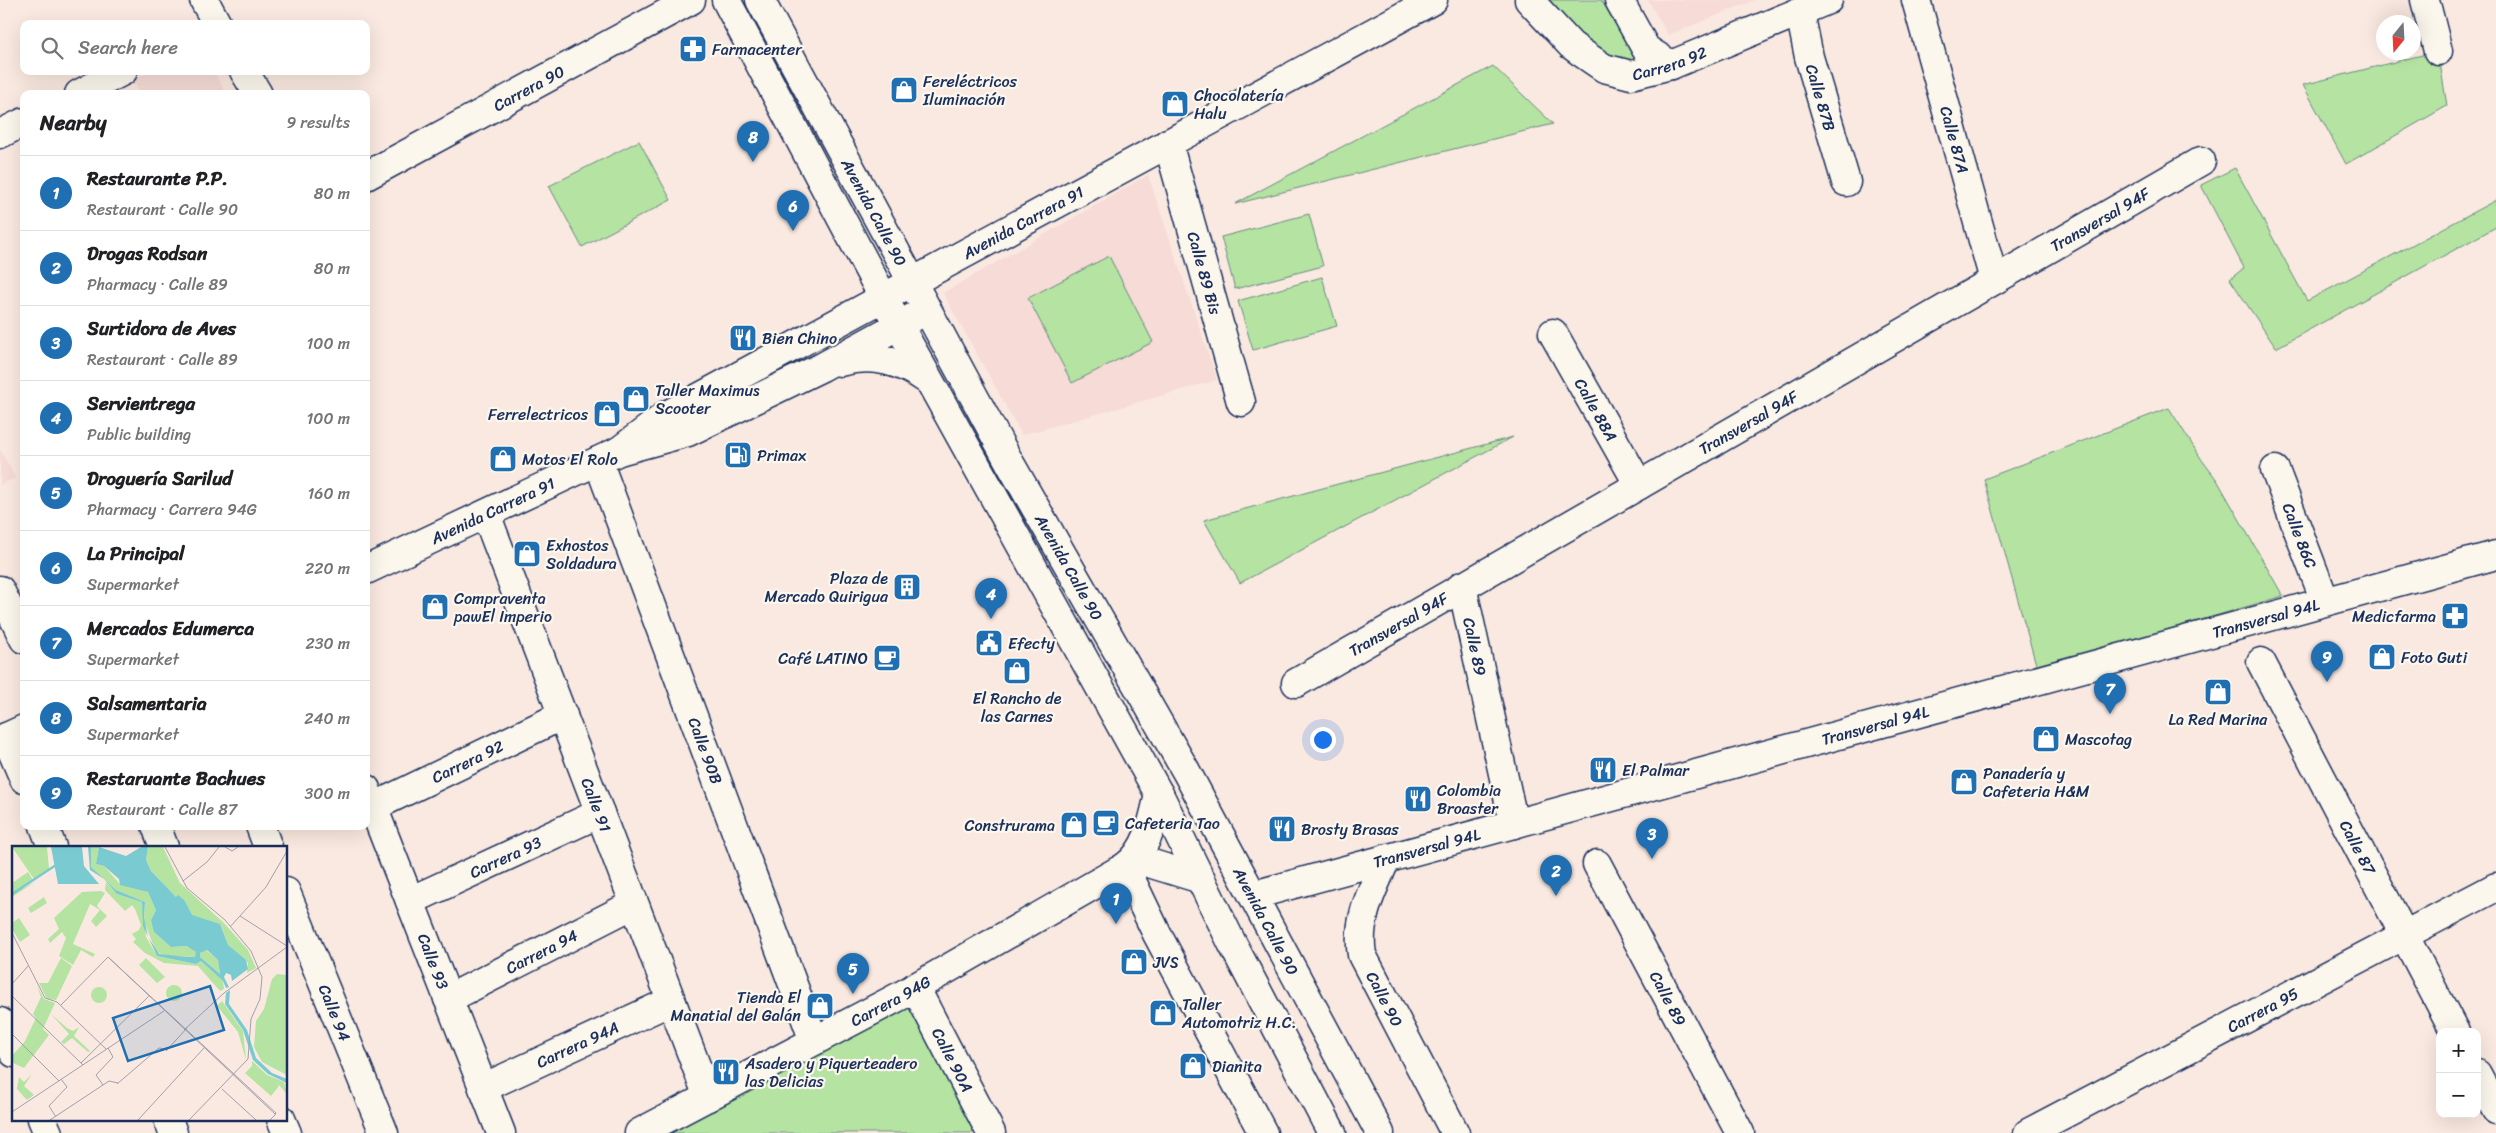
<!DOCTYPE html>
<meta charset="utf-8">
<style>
:root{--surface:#fff;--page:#f6f6f6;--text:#202124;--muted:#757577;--line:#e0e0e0;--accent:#1f6fb2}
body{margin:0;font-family:Sriracha,sans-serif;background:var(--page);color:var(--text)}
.controls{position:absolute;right:15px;bottom:15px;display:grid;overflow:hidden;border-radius:10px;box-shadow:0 5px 20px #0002}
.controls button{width:45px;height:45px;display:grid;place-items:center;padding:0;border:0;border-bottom:1px solid var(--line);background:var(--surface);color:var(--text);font:25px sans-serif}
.compass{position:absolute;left:2376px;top:15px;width:45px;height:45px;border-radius:50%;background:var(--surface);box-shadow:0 5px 20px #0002;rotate:198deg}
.you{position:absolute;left:1322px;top:739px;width:18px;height:18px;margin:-12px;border:4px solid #fff;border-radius:50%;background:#1a73e8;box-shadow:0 0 0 8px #1a73e833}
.badge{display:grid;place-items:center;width:32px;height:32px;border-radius:50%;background:var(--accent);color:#fff;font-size:16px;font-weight:700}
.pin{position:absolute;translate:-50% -41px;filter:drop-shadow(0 1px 2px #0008)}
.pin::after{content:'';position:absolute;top:26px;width:18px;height:15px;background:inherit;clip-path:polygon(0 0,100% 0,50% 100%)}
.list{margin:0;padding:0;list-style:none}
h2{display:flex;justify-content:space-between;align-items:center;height:65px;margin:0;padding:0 20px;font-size:21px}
h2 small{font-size:16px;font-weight:400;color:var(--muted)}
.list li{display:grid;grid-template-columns:32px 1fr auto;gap:15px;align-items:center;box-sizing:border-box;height:75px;padding:0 20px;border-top:1px solid var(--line)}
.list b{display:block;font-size:19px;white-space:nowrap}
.list p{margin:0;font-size:16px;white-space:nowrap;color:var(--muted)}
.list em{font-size:16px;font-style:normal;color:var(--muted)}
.icon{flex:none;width:28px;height:28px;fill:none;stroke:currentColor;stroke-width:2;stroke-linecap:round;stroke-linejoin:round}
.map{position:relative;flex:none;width:2496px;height:1133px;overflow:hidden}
.search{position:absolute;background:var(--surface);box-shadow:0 5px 20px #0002;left:20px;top:20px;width:350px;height:55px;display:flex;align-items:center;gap:12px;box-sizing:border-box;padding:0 18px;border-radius:10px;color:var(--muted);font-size:19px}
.panel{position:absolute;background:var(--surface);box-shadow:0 5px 20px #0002;left:20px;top:90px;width:350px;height:740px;border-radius:10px}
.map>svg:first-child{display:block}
.built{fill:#f6dbd6}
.green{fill:#b4e3a2;stroke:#688980}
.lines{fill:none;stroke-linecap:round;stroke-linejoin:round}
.minor-casing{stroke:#1b2f5e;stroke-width:31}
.major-casing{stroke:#1b2f5e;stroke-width:31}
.minor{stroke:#fbf7ec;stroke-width:28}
.major{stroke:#fbf7ec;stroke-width:28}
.labels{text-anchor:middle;stroke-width:4.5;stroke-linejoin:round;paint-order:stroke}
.poi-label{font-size:16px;fill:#1b2f5e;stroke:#fbf7ec;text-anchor:start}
.street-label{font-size:16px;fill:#1b2f5e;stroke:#fbf7ec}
.inset-river{fill:none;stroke:#79cad1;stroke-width:2.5}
.inset-road{fill:none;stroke:#a19fac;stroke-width:1}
.view{fill:#1f6fb2;fill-opacity:0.15;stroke:#1f6fb2;stroke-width:2.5}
.inset-edge{fill:none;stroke:#1b2f5e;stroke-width:2.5}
</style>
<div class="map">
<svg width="2496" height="1133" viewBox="0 0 2496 1133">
<rect width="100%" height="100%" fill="#fae9e0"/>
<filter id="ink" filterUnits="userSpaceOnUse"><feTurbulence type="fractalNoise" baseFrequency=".02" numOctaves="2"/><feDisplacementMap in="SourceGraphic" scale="10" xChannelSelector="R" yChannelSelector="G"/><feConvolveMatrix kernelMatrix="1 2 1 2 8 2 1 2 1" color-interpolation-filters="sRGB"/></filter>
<g filter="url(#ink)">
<path class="built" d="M1648,0H1755L1668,35Z
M149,71H214L226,94H141L133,80Z
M1148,175L1217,380L1022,435L943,293Z
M0,449L15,478L0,485Z"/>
<path class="green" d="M1544,0H1601L1625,38L1650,63L1626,65L1589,46Z
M2438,51L2447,106L2346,164L2303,85Z
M1493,66L1553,124L1235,204Z
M639,141L671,200L582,247L549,186Z
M2235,168L2307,301L2496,200V227L2276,348L2230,279L2244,268L2201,185Z
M1309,214L1323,266L1235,289L1221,237Z
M1109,256L1153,342L1072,383L1028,298Z
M1322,277L1337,326L1253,350L1238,301Z
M2169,408L2202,460L2217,480L2283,596L2037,668L1984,479Z
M1513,437L1240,583L1204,520Z
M915,1004L982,1133H663Z"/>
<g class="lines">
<defs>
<g id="minor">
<path d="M204,0L217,24"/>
<path id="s1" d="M1916,0L1994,280"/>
<path d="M2425,0L2438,51"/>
<path id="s2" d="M1800,12L1809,57L1846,182"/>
<path d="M244,71L258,94"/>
<path d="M79,94L123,71"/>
<path d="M0,134L24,122"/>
<path id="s3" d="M1168,143L1241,402"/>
<path id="s4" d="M366,176L691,0"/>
<path id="s5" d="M1553,333L1639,485"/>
<path id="s6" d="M598,461L814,1041"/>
<path id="s7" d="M2275,470L2325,601"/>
<path id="s8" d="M486,514L708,1097"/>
<path id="s9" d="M1462,586L1514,824"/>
<path d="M0,590L24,639"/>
<path id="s10" d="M2261,662L2455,1032"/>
<path id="s11" d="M1296,683L2201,161"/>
<path d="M6,737L24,779"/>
<path id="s12" d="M366,789L501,1133"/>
<path id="s13" d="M373,807L563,715"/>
<path d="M44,826L52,847"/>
<path d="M156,826L164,847"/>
<path d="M260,826L268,847"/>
<path d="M1136,859L1201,879"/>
<path id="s14" d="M1386,859C1372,891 1356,920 1362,955L1455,1133"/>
<path id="s15" d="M1597,864L1740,1133"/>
<path d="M1125,867L1157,934L1263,1133"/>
<path id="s16" d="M286,892L384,1133"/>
<path id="s17" d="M410,901L600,813"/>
<path id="s18" d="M915,987L991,1133"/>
<path id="s19" d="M448,999L634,904"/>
<path d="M0,1022L14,1053"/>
<path d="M2477,1074L2496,1110"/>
<path id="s20" d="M483,1088L671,1001"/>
<path d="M42,1119L48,1133"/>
<path d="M168,1119L173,1133"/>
<path d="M281,1119L287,1133"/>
<path id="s21" d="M639,1133L902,995L1125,867C1148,850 1153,821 1159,794"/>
<path id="s22" d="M2028,1133L2496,887"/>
</g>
<g id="major">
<path d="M726,0L883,297L1159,794L1232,943L1332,1133"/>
<path id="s23" d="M760,0L1011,465L1186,771L1380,1133"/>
<path id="s24" d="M1529,0L1571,45L1582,53L1604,68L1631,75L1671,65L1828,0"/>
<path d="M1619,0L1646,49L1671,65"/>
<path d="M840,362C874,353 901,361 929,381"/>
<path id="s25" d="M619,451L665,416L1433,0"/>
<path id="s26" d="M366,570L619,451L688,432L822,367L914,317"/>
<path d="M0,740L24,729"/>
<path id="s27" d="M1254,895L2496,555"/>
</g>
</defs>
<use href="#minor" class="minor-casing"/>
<use href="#major" class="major-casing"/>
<use href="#minor" class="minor"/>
<use href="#major" class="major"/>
</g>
</g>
<defs>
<symbol id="pharmacy-square" viewBox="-11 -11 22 22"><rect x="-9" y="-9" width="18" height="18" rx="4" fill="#1f6fb2" stroke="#fbf7ec"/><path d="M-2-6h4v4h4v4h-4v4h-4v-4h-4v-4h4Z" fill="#fff"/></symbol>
<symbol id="shop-square" viewBox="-11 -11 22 22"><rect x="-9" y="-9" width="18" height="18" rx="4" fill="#1f6fb2" stroke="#fbf7ec"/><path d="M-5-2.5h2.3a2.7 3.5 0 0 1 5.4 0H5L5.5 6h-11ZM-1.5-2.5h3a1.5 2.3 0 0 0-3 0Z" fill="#fff"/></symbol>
<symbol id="restaurant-square" viewBox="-11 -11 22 22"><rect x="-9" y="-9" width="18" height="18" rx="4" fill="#1f6fb2" stroke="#fbf7ec"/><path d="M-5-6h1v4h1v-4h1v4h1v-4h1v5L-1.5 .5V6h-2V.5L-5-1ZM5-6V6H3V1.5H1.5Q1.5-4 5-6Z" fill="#fff"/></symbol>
<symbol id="fuel-square" viewBox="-11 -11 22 22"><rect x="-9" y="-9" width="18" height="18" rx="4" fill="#1f6fb2" stroke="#fbf7ec"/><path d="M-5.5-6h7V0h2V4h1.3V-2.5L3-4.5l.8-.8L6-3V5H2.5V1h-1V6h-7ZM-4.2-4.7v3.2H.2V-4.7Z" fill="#fff"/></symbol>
<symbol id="building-square" viewBox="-11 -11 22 22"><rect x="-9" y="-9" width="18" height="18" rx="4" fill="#1f6fb2" stroke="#fbf7ec"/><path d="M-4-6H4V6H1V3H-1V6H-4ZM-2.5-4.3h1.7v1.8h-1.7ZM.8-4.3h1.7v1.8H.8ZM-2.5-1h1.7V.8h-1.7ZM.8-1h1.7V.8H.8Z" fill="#fff"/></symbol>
<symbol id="civic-square" viewBox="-11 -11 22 22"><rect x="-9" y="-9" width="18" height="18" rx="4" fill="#1f6fb2" stroke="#fbf7ec"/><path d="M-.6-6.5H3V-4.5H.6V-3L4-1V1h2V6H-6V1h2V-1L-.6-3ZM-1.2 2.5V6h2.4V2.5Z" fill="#fff"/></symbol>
<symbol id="cafe-square" viewBox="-11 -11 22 22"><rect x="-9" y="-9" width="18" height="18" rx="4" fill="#1f6fb2" stroke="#fbf7ec"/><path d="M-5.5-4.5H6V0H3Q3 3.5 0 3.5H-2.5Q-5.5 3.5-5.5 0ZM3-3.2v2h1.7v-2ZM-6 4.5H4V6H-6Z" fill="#fff"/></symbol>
</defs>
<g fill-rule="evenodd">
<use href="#pharmacy-square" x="677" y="33" width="32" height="32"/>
<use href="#shop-square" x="888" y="74" width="32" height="32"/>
<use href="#shop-square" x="1159" y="88" width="32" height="32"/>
<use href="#restaurant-square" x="727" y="322" width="32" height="32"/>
<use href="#shop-square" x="620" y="383" width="32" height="32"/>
<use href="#shop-square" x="591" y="398" width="32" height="32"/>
<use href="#fuel-square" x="722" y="439" width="32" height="32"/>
<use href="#shop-square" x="487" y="443" width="32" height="32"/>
<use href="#shop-square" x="511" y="538" width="32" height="32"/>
<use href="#building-square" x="891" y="571" width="32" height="32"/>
<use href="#shop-square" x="419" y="591" width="32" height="32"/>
<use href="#pharmacy-square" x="2439" y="600" width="32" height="32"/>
<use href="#civic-square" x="973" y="627" width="32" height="32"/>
<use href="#shop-square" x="2366" y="641" width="32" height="32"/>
<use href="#cafe-square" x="871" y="642" width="32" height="32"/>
<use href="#shop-square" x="1001" y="655" width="32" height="32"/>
<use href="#shop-square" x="2202" y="676" width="32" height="32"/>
<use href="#shop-square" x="2030" y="723" width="32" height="32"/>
<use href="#restaurant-square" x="1587" y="754" width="32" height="32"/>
<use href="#shop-square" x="1948" y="766" width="32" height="32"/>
<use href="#restaurant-square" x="1402" y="783" width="32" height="32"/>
<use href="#cafe-square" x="1090" y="807" width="32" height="32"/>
<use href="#shop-square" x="1058" y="809" width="32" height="32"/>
<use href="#restaurant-square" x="1266" y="813" width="32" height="32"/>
<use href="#shop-square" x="1118" y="946" width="32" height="32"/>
<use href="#shop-square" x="804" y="990" width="32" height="32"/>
<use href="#shop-square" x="1147" y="997" width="32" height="32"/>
<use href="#shop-square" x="1177" y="1050" width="32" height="32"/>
<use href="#restaurant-square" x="710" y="1056" width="32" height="32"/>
</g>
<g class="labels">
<g class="poi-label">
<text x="712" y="55">Farmacenter</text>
<text x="923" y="87">Fereléctricos<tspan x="923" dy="18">Iluminación</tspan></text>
<text x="1194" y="101">Chocolatería<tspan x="1194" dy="18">Halu</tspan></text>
<text x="762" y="344">Bien Chino</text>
<text x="655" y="396">Taller Maximus<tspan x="655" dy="18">Scooter</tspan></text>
<text x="588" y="420" text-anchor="end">Ferrelectricos</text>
<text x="757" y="461">Primax</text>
<text x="522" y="465">Motos El Rolo</text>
<text x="546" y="551">Exhostos<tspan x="546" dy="18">Soldadura</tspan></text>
<text x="888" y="584" text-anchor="end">Plaza de<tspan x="888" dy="18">Mercado Quirigua</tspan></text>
<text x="454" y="604">Compraventa<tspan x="454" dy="18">pawEl Imperio</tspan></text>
<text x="2436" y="622" text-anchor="end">Medicfarma</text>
<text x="1008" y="649">Efecty</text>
<text x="2401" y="663">Foto Guti</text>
<text x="868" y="664" text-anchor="end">Café LATINO</text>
<text x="1017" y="704" text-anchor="middle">El Rancho de<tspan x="1017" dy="18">las Carnes</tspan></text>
<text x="2218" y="725" text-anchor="middle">La Red Marina</text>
<text x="2065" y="745">Mascotag</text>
<text x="1622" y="776">El Palmar</text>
<text x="1983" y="779">Panadería y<tspan x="1983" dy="18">Cafeteria H&amp;M</tspan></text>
<text x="1437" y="796">Colombia<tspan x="1437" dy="18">Broaster</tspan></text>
<text x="1125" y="829">Cafeteria Tao</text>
<text x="1055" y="831" text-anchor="end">Construrama</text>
<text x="1301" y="835">Brosty Brasas</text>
<text x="1153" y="968">JVS</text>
<text x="801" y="1003" text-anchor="end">Tienda El<tspan x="801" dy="18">Manatial del Galán</tspan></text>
<text x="1182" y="1010">Taller<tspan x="1182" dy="18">Automotriz H.C.</tspan></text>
<text x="745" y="1069">Asadero y Piquerteadero<tspan x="745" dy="18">las Delicias</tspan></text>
<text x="1212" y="1072">Dianita</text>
</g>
<g class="street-label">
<text dy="6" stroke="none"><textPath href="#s24" startOffset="170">Carrera 92</textPath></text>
<text dy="6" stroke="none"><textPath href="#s4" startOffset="185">Carrera 90</textPath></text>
<text dy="6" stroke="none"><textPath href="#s2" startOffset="88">Calle 87B</textPath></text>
<text dy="6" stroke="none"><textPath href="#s1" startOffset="145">Calle 87A</textPath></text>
<text dy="6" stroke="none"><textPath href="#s23" startOffset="241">Avenida Calle 90</textPath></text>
<text dy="6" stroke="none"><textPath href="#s11" startOffset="928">Transversal 94F</textPath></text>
<text dy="6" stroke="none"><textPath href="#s25" startOffset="465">Avenida Carrera 91</textPath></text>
<text dy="6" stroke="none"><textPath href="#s3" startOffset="135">Calle 89 Bis</textPath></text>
<text dy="6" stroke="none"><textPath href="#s5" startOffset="88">Calle 88A</textPath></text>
<text dy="6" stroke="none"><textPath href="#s11" startOffset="522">Transversal 94F</textPath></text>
<text dy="6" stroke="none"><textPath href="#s26" startOffset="140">Avenida Carrera 91</textPath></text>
<text dy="6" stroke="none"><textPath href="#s7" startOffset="70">Calle 86C</textPath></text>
<text dy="6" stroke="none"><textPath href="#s23" startOffset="646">Avenida Calle 90</textPath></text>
<text dy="6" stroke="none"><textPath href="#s27" startOffset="1049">Transversal 94L</textPath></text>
<text dy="6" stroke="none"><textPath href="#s11" startOffset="118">Transversal 94F</textPath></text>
<text dy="6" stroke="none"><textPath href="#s9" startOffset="62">Calle 89</textPath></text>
<text dy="6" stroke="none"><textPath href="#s27" startOffset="644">Transversal 94L</textPath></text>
<text dy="6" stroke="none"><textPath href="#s6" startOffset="309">Calle 90B</textPath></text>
<text dy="6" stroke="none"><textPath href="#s13" startOffset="105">Carrera 92</textPath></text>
<text dy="6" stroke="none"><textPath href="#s8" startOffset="311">Calle 91</textPath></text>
<text dy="6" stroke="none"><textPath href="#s10" startOffset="209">Calle 87</textPath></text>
<text dy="6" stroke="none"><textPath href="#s27" startOffset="179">Transversal 94L</textPath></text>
<text dy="6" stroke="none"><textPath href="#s17" startOffset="105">Carrera 93</textPath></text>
<text dy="6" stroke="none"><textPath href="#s23" startOffset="1051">Avenida Calle 90</textPath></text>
<text dy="6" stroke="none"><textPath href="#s19" startOffset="105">Carrera 94</textPath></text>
<text dy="6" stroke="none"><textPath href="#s12" startOffset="185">Calle 93</textPath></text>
<text dy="6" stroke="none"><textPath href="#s15" startOffset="152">Calle 89</textPath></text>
<text dy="6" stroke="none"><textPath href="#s14" startOffset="150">Calle 90</textPath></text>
<text dy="6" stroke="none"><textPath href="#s21" startOffset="284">Carrera 94G</textPath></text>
<text dy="6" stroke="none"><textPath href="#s22" startOffset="265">Carrera 95</textPath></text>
<text dy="6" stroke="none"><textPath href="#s16" startOffset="130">Calle 94</textPath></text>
<text dy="6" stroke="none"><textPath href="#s20" startOffset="104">Carrera 94A</textPath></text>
<text dy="6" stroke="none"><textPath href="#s18" startOffset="82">Calle 90A</textPath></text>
</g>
</g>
<g transform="translate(12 846)">
<rect width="275" height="275" fill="#fae9e0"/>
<path d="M0,1H35L37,23L22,33ZM79,1H87L84,18L92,20L107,37L136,46L144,64L139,74L143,87L159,101L177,100L185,106L183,111L154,110L144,106L132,75L133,56L104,44L79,21ZM136,1H151L168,37L212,77L236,104L244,122L235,127L236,117L216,99L208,78L180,70L173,55L164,51L139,25L134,14ZM16,26L21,34L1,47L23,36L0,51V37ZM94,36L105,48L130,56L134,91L145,110L184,118L189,115L211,135L212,143L208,145L186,120L152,117L133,107L121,96L124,93L120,88L127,84L129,79L123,63L120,59L113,65L93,44ZM89,45L93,47L85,60L95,70L84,81L79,75L88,64L78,58L61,98L83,108L81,111L69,104L61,119L47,110L54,92L50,86L38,97L36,93L47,83L42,72L70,46ZM32,51L35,57L19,67L16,62ZM7,72L18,89L8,96L0,83V77ZM194,104L206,114L208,128L188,111V107ZM49,112L60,120L44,154L35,153L27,137H36ZM134,112L153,131L145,137L127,119ZM265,128L275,129V229L250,216L242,201L244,175L252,163L260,133ZM154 147a8 8 0 1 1 16 0a8 8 0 1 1-16 0ZM25,140L32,153L43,157L31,183L37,189L12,222L1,217L0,210L13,195L24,172L21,168L29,151ZM79 149a8 8 0 1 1 16 0a8 8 0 1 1-16 0ZM210,155L231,185L234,214L226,186L205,160ZM39,168L55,182L61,185L67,181L62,190L78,205L76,206L60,192L52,198L49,196L57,188ZM240,215L255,229L272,236L275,248L265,237L267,240L259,250L233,227L240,220ZM20,228L12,240L22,249L15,254L5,243L7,231L12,236Z" fill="#b4e3a2"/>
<path d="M39,1H70L72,20L87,38H46ZM76,1H79V21L104,44L133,56L132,72L136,91L147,108L176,111H183L184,106L175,100L159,101L142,86L139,74L144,64L136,46L108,39L107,33L92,20L84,18L87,1L114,10L129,1H136L134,14L139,25L164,51L166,49L173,55L180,69L208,78L216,99L234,114L236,123L220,135L219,129L214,127L212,131L217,141L214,142L211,135L189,115L184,118L145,110L131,80L130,56L105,48L92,33L78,24ZM195,104L206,114L208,128L188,111V107ZM218,144L217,158L235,184L244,212L260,227L275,233V237L256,228L241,214L231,184L213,158L214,147Z" fill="#79cad1" fill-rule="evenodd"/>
<path class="inset-river" d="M0,48L44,19"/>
<path class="inset-road" d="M153,1L175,42L213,74L239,105L250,131L248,153L239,173L236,213L177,274M213,1L220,5L226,1M171,35L195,16L207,1M228,70L275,100M218,81L254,41L275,5M0,87L33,152L45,156L94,203M0,138L17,119M0,150L71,219M49,159L96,111M172,184L212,147L275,101M0,188L47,235M154,205L175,182M69,217L137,150M105,238L147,202L155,203M91,239L84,229L101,211L96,202M210,243L244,274M0,266L152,165M44,271L37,260L55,241L49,233M38,274L97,235L106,237M126,274L192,202M258,274L263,269L264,267L96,111L263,268"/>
<path class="view" d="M198,140L212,184L116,215L101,172Z"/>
<rect width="275" height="275" class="inset-edge"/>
</g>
</svg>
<div class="controls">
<button>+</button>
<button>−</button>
</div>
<svg class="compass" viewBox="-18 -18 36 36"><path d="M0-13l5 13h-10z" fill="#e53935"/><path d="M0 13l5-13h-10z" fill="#757577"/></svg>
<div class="you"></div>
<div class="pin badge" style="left:1116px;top:924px">1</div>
<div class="pin badge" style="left:1556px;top:896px">2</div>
<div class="pin badge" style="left:1652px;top:859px">3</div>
<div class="pin badge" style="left:991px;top:619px">4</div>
<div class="pin badge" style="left:853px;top:994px">5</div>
<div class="pin badge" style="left:793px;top:231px">6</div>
<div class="pin badge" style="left:2110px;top:714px">7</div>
<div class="pin badge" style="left:753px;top:162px">8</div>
<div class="pin badge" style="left:2327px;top:682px">9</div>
<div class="search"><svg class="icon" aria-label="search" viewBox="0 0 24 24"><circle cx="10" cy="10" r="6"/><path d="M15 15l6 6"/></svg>Search here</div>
<section class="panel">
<h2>Nearby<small>9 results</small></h2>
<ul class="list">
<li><span class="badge">1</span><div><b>Restaurante P.P.</b><p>Restaurant · Calle 90</p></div><em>80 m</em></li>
<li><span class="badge">2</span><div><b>Drogas Rodsan</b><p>Pharmacy · Calle 89</p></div><em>80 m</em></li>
<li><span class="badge">3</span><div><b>Surtidora de Aves</b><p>Restaurant · Calle 89</p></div><em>100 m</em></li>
<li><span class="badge">4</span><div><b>Servientrega</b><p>Public building</p></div><em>100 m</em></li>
<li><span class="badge">5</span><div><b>Droguería Sarilud</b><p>Pharmacy · Carrera 94G</p></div><em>160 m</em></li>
<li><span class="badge">6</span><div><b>La Principal</b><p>Supermarket</p></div><em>220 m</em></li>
<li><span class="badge">7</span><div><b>Mercados Edumerca</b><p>Supermarket</p></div><em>230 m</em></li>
<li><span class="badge">8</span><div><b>Salsamentaria</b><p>Supermarket</p></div><em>240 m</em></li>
<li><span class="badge">9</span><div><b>Restaruante Bachues</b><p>Restaurant · Calle 87</p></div><em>300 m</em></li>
</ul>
</section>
</div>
